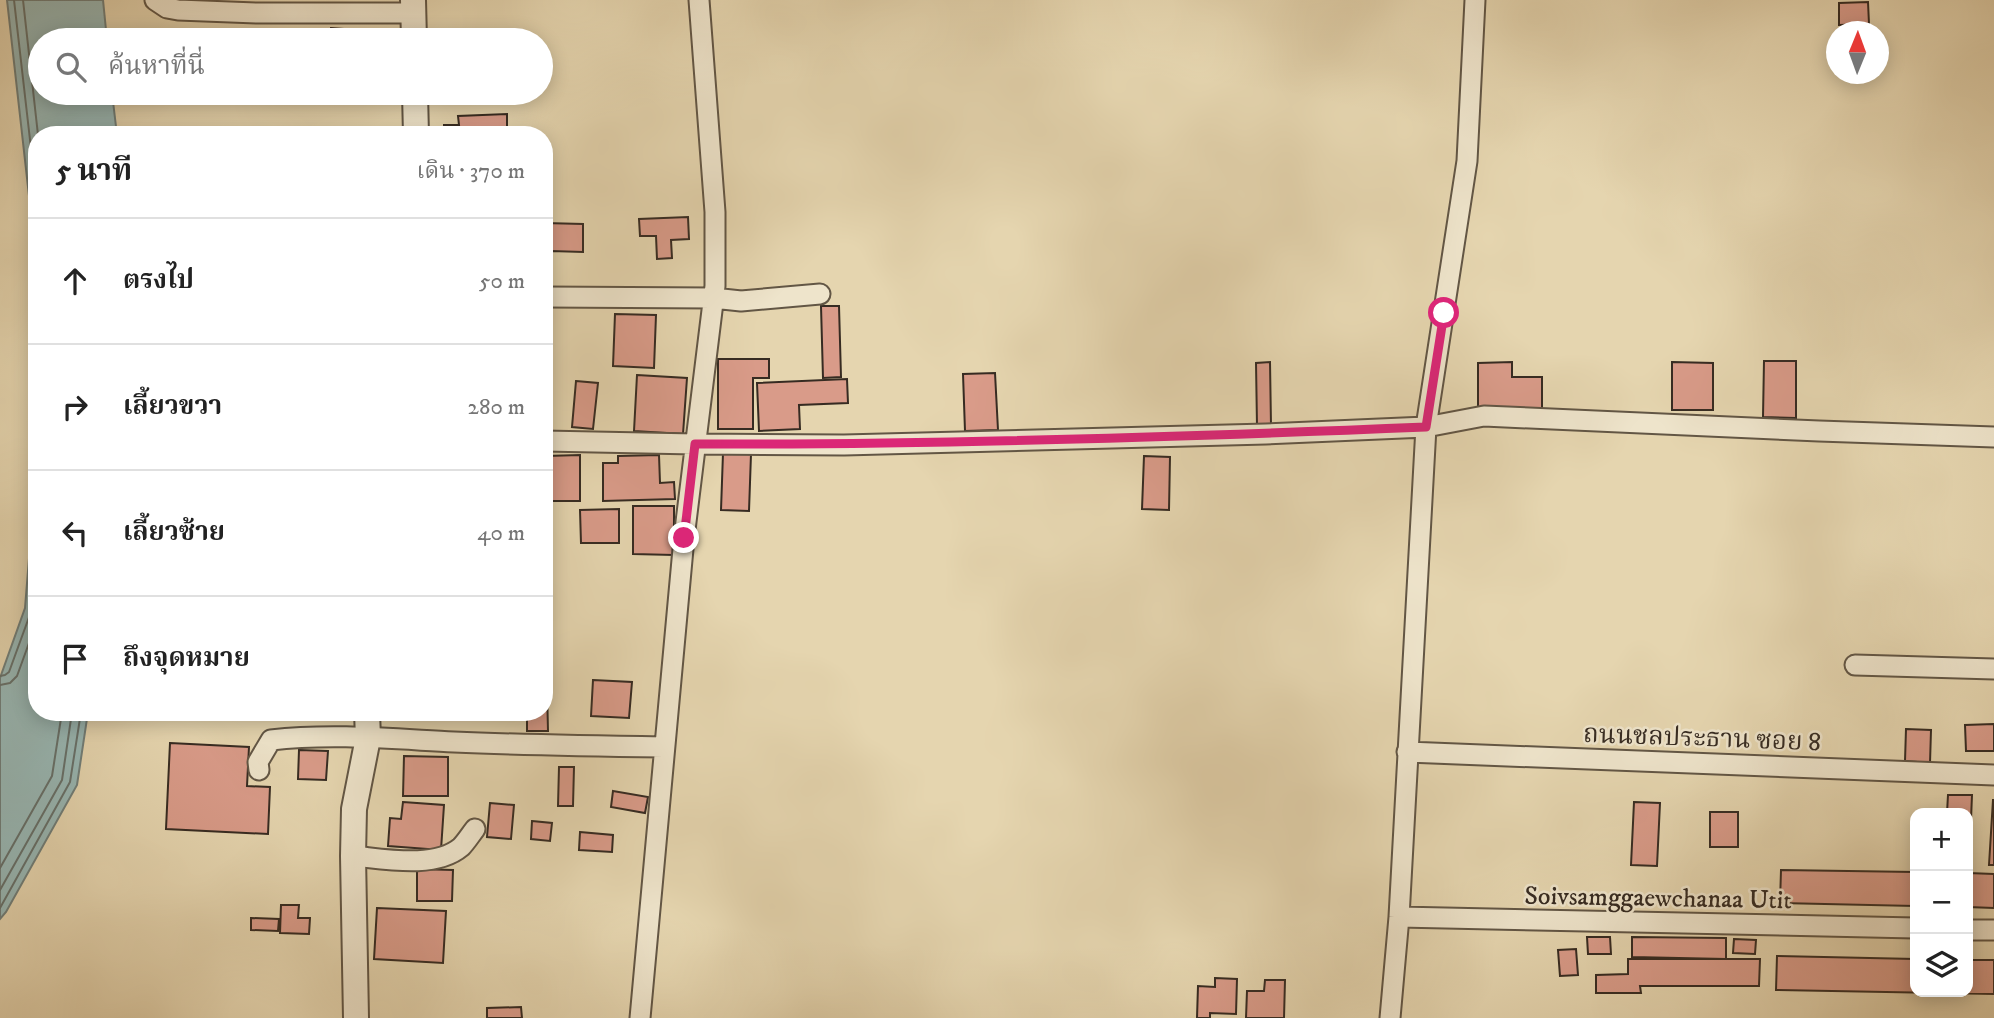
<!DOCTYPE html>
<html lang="th">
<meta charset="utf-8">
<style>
:root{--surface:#fff;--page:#f6f6f6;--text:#222;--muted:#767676;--line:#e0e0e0}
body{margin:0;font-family:"IM FELL DW Pica","Noto Serif Thai",serif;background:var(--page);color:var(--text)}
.controls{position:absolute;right:21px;bottom:21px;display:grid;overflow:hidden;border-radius:14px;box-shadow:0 4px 18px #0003}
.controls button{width:63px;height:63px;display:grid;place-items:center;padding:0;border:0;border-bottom:2px solid var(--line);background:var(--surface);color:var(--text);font:35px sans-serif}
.compass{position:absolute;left:1826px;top:21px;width:63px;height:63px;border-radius:50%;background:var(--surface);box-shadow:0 4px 18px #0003;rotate:1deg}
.stop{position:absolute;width:21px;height:21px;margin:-16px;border:5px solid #db2777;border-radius:50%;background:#fff}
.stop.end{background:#db2777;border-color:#fff;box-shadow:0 2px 7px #0008}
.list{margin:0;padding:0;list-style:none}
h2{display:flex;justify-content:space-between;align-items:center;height:91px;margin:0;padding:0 28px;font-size:30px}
h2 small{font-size:23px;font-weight:400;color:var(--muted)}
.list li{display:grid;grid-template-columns:46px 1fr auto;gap:21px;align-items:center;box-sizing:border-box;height:126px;padding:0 28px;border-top:2px solid var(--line)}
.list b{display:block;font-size:26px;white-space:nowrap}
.list em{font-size:23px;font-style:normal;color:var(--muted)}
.icon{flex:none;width:38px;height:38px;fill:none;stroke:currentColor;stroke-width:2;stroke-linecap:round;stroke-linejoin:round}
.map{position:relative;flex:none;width:1994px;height:1018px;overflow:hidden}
.search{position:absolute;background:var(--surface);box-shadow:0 4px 18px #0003;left:28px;top:28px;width:525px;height:77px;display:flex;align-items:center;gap:18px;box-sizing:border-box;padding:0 24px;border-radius:38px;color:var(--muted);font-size:26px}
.panel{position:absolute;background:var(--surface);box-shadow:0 4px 18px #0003;left:28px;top:126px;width:525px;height:595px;border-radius:28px}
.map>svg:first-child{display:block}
.water{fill:#98b7b4;stroke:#717f7a;stroke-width:2}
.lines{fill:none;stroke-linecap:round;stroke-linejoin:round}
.shore{stroke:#67716b;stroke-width:2}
.building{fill:#d99b89;stroke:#362b22;stroke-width:2}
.minor-casing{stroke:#625645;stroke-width:23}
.tertiary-casing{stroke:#625645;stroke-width:28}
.minor{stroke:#eee4cb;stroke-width:19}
.tertiary{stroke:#eee4cb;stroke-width:24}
.route{stroke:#db2777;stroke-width:9}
.labels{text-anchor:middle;stroke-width:5;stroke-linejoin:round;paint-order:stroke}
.street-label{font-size:26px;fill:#362b22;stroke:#eee4cb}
</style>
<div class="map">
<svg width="1994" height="1018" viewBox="0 0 1994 1018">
<rect width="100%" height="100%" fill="#e5d5af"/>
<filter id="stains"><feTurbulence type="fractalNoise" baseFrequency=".00286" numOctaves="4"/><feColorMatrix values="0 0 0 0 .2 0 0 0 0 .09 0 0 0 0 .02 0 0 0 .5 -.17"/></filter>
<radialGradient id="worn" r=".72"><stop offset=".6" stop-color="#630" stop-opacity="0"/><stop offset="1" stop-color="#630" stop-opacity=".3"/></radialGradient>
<path class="water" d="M7,0H103L107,40H40V93H112L117,135H37V267Z
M37,459V712H88L77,785L6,912L0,919V678L25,608Z"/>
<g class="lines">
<path class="shore" d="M14,0L37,201
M23,0L38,135
M0,676L5,675L9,672L32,609L37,546
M0,685L10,683L17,676L37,621
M0,868L52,776L62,712
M0,890L62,780L72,712
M0,908L70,782L81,712"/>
</g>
<path class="building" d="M1868,2L1869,24L1839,25V3Z
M331,28L356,30L355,40H330Z
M276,93H305V96L276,95Z
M507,114V135H444V125H459L458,116Z
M688,217L689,239L671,240L672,258L657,259L656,236H640L639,219Z
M544,223L583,224V252L551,251L550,267H544Z
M821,306H839L841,377L823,378Z
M615,314L656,315L654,368L613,366Z
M718,359H769V378H753V429H718Z
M1764,361H1796V418L1763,417Z
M1270,362L1271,426H1257L1256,363Z
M1512,362V377H1542V408H1478V363Z
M1672,362L1713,363V410H1672Z
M995,373L998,430L965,431L963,374Z
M637,375L687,378L683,434L634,431Z
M847,379L848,403L799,405L800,429L759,431L757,383Z
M576,381L598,383L593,429L572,427Z
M723,453L751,454L749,511L721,510Z
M580,455V501H546V456Z
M659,455L660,483L674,482L675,499L603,501V463H618V456Z
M1144,456L1170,457L1169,510L1142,509Z
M633,506H674V555L633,554Z
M619,509V543H581L580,510Z
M593,680L632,682L629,718L591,716Z
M547,689L548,731H527V712H544V690Z
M1994,724V751H1966L1965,725Z
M1906,729L1931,730L1930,763L1905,761Z
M170,743L249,747L247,786L270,787L268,834L166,829Z
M299,750L328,751L326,780L298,779Z
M404,756L448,757V796H403Z
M559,767H574L573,806H558Z
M613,791L648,797L645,813L611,807Z
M1948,795H1972L1969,869L1968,813H1947Z
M1993,800H1994V865H1989Z
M403,802L444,805L441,850L388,846L390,818L401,819Z
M1634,802L1660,803L1657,866L1631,865Z
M490,803L514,805L511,839L487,837Z
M1710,812H1738V847H1710Z
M532,821L552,823L550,841L531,839Z
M580,832L613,835L612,852L579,850Z
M417,869L453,870L452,901H417Z
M1781,870L1915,872V906L1780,903Z
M1968,873L1994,874V908L1968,907Z
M281,905H299L298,918H310L309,934L280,933Z
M377,908L446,911L443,963L374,959Z
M251,918L279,919L278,931L251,930Z
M1587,937H1610L1611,954H1588Z
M1632,937L1726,938V959L1632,957Z
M1734,939L1756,940L1755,954L1733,953Z
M1576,949L1578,975L1560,976L1558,950Z
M1777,956L1915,959V992H1968V960H1994V994L1776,990Z
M1628,959H1760L1759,986H1640L1641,993H1596V975L1628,974Z
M1215,978L1237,979L1236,1014L1210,1013V1018H1197L1198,986L1215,987Z
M1265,980H1285L1284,1018H1246L1247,991H1264Z
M521,1007L522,1018H487V1008Z"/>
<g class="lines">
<defs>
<path id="minor" d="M155,0L167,8L178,10L257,13H414
M544,297L713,298L741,301L820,294
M544,441L695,444L844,445L1266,434L1426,427L1484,416L1819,431L1994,437
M1855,665L1994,669
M1407,752L1994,775
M259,770L258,762L271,740C332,733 394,739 454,742C524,745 594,746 664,747
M353,856C385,859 435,869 461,847C466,842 471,834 475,829
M1399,917L1915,928
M1968,930H1994
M640,1018L684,538L715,286V212L699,0
M1390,1018L1399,917L1426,427L1467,161L1475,0"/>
<path id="tertiary" d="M413,0L414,40
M415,93L416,135
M356,1018L353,856L354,809L368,738L367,712"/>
</defs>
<use href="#minor" class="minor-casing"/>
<use href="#tertiary" class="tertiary-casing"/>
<use href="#minor" class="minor"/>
<use href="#tertiary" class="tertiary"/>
</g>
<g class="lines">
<path class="route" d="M684,538L695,444C939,445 1183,437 1426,427L1444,313"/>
</g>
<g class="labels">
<g class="street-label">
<text transform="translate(1702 737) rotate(2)" y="9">ถนนชลประธาน ซอย 8</text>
<text transform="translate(1658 897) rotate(1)" y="9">Soivsamggaewchanaa Utit</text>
</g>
</g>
<rect width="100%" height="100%" filter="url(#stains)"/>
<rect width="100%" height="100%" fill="url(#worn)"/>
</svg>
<div class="controls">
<button>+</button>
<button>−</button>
<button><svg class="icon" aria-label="layers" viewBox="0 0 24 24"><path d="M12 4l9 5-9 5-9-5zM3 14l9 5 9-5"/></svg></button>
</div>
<svg class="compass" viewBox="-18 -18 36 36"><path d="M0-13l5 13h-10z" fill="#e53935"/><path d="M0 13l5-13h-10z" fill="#767676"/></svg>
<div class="stop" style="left:1444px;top:313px"></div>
<div class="stop end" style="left:684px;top:538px"></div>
<div class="search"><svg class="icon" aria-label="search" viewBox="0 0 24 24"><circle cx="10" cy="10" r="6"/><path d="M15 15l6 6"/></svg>ค้นหาที่นี่</div>
<section class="panel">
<h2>5 นาที<small>เดิน · 370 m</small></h2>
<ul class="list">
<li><svg class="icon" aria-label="ahead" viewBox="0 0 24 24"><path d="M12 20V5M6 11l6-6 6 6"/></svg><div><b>ตรงไป</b></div><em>50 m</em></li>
<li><svg class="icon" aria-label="right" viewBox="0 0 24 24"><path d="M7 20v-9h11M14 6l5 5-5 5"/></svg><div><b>เลี้ยวขวา</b></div><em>280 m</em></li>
<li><svg class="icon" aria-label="left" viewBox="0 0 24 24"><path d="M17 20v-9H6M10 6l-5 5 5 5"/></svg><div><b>เลี้ยวซ้าย</b></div><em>40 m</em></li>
<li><svg class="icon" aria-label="arrive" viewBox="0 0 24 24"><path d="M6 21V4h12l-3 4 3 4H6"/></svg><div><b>ถึงจุดหมาย</b></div></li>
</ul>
</section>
</div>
